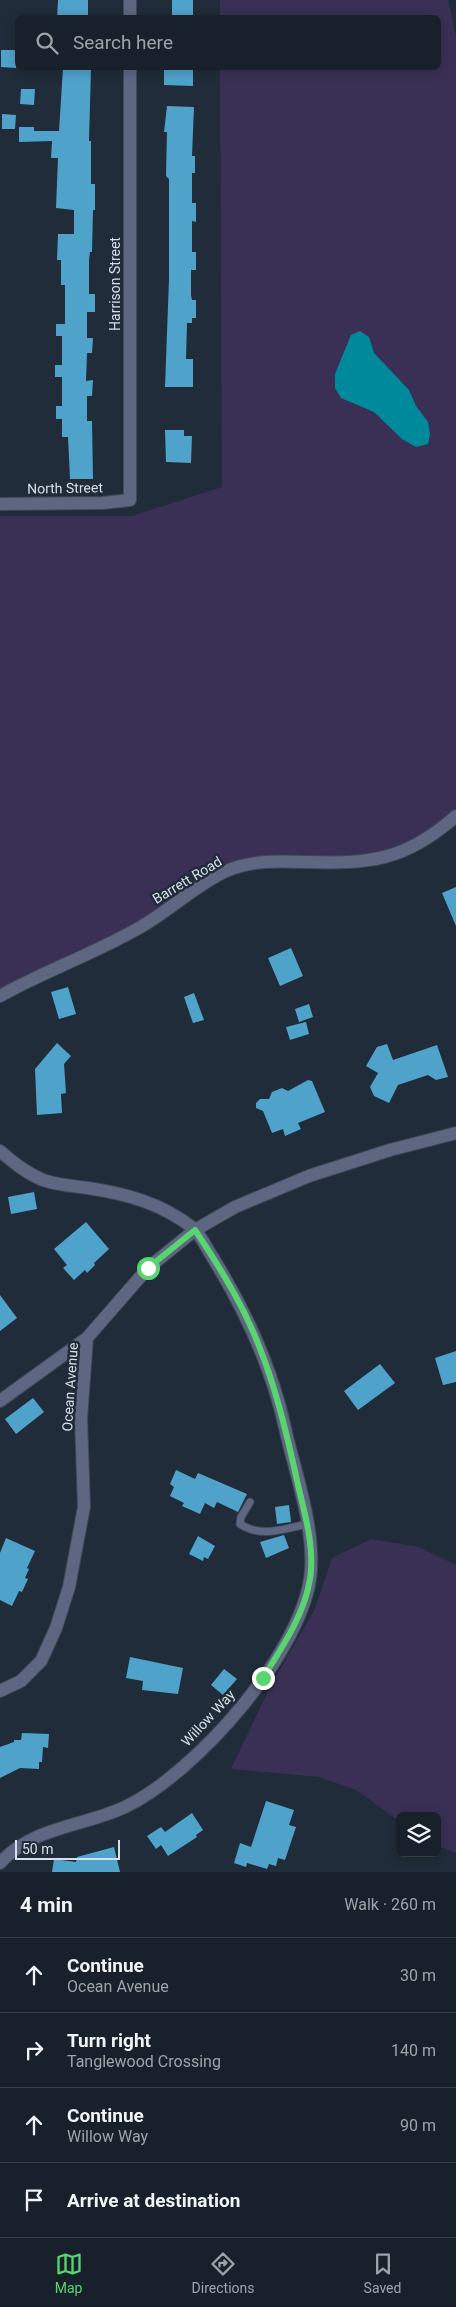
<!DOCTYPE html>
<meta charset="utf-8">
<style>
:root{--surface:#18212b;--page:#252e37;--text:#f1f3f6;--muted:#9fa3a9;--line:#363e47;--accent:#59d56f}
body{margin:0;font-family:Roboto,sans-serif;background:var(--page);color:var(--text)}
.controls{position:absolute;right:15px;bottom:15px;display:grid;overflow:hidden;border-radius:8px;box-shadow:0 2px 12px #0003}
.controls button{width:45px;height:45px;display:grid;place-items:center;padding:0;border:0;border-bottom:1px solid var(--line);background:var(--surface);color:var(--text);font:25px sans-serif}
.scale{position:absolute;left:15px;bottom:12px;width:105px;box-sizing:border-box;padding-left:5px;border:2px solid #d8dfe8;border-top:0;font-size:14px;line-height:18px;white-space:nowrap;color:#d8dfe8;-webkit-text-stroke:4px #202c39;paint-order:stroke}
.stop{position:absolute;width:15px;height:15px;margin:-11px;border:4px solid #59d56f;border-radius:50%;background:#fff}
.stop.end{background:#59d56f;border-color:#fff;box-shadow:0 1px 5px #0008}
.list{margin:0;padding:0;list-style:none}
h2{display:flex;justify-content:space-between;align-items:center;height:65px;margin:0;padding:0 20px;font-size:21px}
h2 small{font-size:16px;font-weight:400;color:var(--muted)}
.list li{display:grid;grid-template-columns:32px 1fr auto;gap:15px;align-items:center;box-sizing:border-box;height:75px;padding:0 20px;border-top:1px solid var(--line)}
.list b{display:block;font-size:19px;white-space:nowrap}
.list p{margin:0;font-size:16px;white-space:nowrap;color:var(--muted)}
.list em{font-size:16px;font-style:normal;color:var(--muted)}
.icon{flex:none;width:28px;height:28px;fill:none;stroke:currentColor;stroke-width:2;stroke-linecap:round;stroke-linejoin:round}
.map{position:relative;flex:none;width:456px;height:1872px;overflow:hidden}
.search{position:absolute;background:var(--surface);box-shadow:0 2px 12px #0003;left:15px;right:15px;top:15px;height:55px;display:flex;align-items:center;gap:12px;box-sizing:border-box;padding:0 18px;border-radius:8px;color:var(--muted);font-size:19px}
.sheet{height:365px;background:var(--surface)}
nav{display:flex;justify-content:space-around;align-items:center;box-sizing:border-box;height:70px;border-top:1px solid var(--line);background:var(--surface);font-size:14px;color:var(--muted)}
nav a{display:grid;justify-items:center;gap:2px}
nav .on{color:var(--accent)}
.map>svg:first-child{display:block}
.green{fill:#3a3055}
.water{fill:#00899b}
.building{fill:#4fa3cb}
.lines{fill:none;stroke-linecap:round;stroke-linejoin:round}
.service-casing{stroke:#3d4955;stroke-width:9}
.minor-casing{stroke:#3d4955;stroke-width:14}
.service{stroke:#5f6682;stroke-width:7}
.minor{stroke:#5f6682;stroke-width:12}
.route{stroke:#59d56f;stroke-width:6}
.labels{text-anchor:middle;stroke-width:5;stroke-linejoin:round;paint-order:stroke}
.street-label{font-size:14px;fill:#d8dfe8;stroke:#202c39}
</style>
<div class="map">
<svg width="456" height="1872" viewBox="0 0 456 1872">
<rect width="100%" height="100%" fill="#202c39"/>
<path class="green" d="M220,0H448L456,37V816L408,851L365,862L252,863L187,895L0,999V516H132L222,487L220,68H438V18L220,17Z
M371,1539L419,1547L456,1565V1853L437,1846V1816H400V1822L358,1791L319,1777L231,1769L272,1683L314,1611L332,1558Z"/>
<path class="water" d="M360,331L369,337L374,353L409,390L416,406L428,422L430,434L428,444L416,447L402,439L374,412L341,398L335,388V374L351,335Z"/>
<path class="building" d="M58,0H88V18H57Z
M172,0H193V18H172Z
M1,50H17L16,68L1,67Z
M63,68H91L89,141H91V184H95V210H93L92,252H90L89,260V294H95V312H87V338H93L92,353H87L86,381L93,380L92,396H87V421H92L93,479H70L68,437H62V419H56V406H62V377H55V365H62V336H56V324H65V285H61V260H57L58,234H74V210L56,208L58,158H51L52,141L19,142V127H34V131H59Z
M169,68H193V86L164,85V69Z
M21,89H35L34,105L20,104Z
M167,106L194,107L192,156H195V173H192V203H196V222L192,221V252H196V270H191V295L192,300H196V318H192V323H187L186,359H193V387H165L169,279V179L166,176L167,132H164Z
M2,114L16,115L15,129H2Z
M165,430H184V436H192L191,463L166,462Z
M456,887V926L442,893Z
M291,948L303,976L280,986L268,958Z
M68,987L76,1014L59,1019L51,992Z
M194,993L204,1020L193,1023L184,997Z
M309,1004L313,1017L299,1022L295,1009Z
M306,1022L309,1034L290,1040L286,1027Z
M57,1043L71,1056L64,1064L66,1093L61,1094L62,1113L37,1115L35,1069Z
M387,1044L393,1060L437,1045L448,1077L436,1080L428,1075L398,1085L389,1103L374,1096L370,1087L378,1073L366,1066L377,1047Z
M308,1080L312,1081L325,1112L298,1123L301,1129L285,1136L283,1129L272,1133L263,1111L256,1108V1103L260,1099H269L272,1092L282,1088L288,1091Z
M34,1192L37,1209L11,1214L8,1197Z
M86,1222L109,1249L94,1263L95,1265L87,1273L85,1270L74,1280L63,1268L67,1265L54,1249Z
M0,1295L17,1318L0,1331Z
M456,1351V1382L443,1385L435,1358Z
M380,1364L395,1383L358,1410L344,1391Z
M33,1398L44,1412L16,1434L5,1419Z
M176,1470L195,1479L198,1473L247,1494L238,1512L217,1502L214,1508L205,1503L200,1514L182,1506L184,1503L170,1496L174,1487L170,1484Z
M289,1505L291,1522L277,1524L275,1507Z
M284,1535L289,1548L266,1558L260,1542Z
M198,1536L215,1546L208,1559L204,1557L203,1561L189,1554Z
M6,1538L35,1551L27,1568L29,1569L25,1578L28,1579L22,1592L19,1591L12,1606L0,1600V1553Z
M130,1657L183,1668L178,1694L142,1690L143,1681L126,1678Z
M224,1669L237,1679L223,1695L211,1685Z
M22,1733L49,1734L48,1748L43,1747L42,1762H39V1769L20,1768L0,1778V1747L14,1742V1740H21Z
M266,1801L294,1810L289,1825L296,1827L285,1860L278,1858L276,1866L269,1864L267,1869L247,1863L246,1867L234,1863L240,1843L251,1847Z
M192,1813L203,1830L196,1835L197,1837L168,1856L161,1845L156,1849L147,1836L161,1827L165,1832Z
M114,1847L120,1872H52L54,1859L76,1862L77,1857Z"/>
<g class="lines">
<defs>
<path id="service" d="M250,1502L241,1517L240,1524C261,1538 285,1529 307,1524"/>
<path id="minor" d="M130,18V0
M0,504L102,503L130,500V68
M0,996C45,971 93,954 137,929C168,912 194,886 226,871C252,860 278,861 305,862C370,864 405,861 456,816
M0,1151C13,1162 26,1173 43,1180C57,1185 73,1186 88,1188C127,1194 161,1203 193,1228C201,1235 207,1249 213,1258C245,1310 272,1368 285,1428C295,1472 314,1525 311,1570C306,1649 195,1774 125,1807C82,1827 34,1826 0,1863
M0,1401L87,1338
M0,1691L21,1681L41,1661L56,1628L69,1587L84,1507L81,1418L87,1338L148,1268L195,1230L235,1207L309,1176L390,1150L456,1133"/>
</defs>
<use href="#service" class="service-casing"/>
<use href="#minor" class="minor-casing"/>
<use href="#service" class="service"/>
<use href="#minor" class="minor"/>
</g>
<g class="lines">
<path class="route" d="M148,1268L195,1230C209,1251 223,1273 235,1295C268,1354 284,1420 298,1485C305,1515 315,1548 310,1579C304,1616 282,1647 263,1678"/>
</g>
<g class="labels">
<g class="street-label">
<text transform="translate(115 284) rotate(-90)" y="5">Harrison Street</text>
<text transform="translate(65 488) rotate(-1)" y="5">North Street</text>
<text transform="translate(187 880) rotate(-31)" y="5">Barrett Road</text>
<text transform="translate(70 1387) rotate(-86)" y="5">Ocean Avenue</text>
<text transform="translate(208 1718) rotate(-47)" y="5">Willow Way</text>
</g>
</g>
</svg>
<div class="controls">
<button><svg class="icon" aria-label="layers" viewBox="0 0 24 24"><path d="M12 4l9 5-9 5-9-5zM3 14l9 5 9-5"/></svg></button>
</div>
<div class="scale">50 m</div>
<div class="stop" style="left:148px;top:1268px"></div>
<div class="stop end" style="left:263px;top:1678px"></div>
<div class="search"><svg class="icon" aria-label="search" viewBox="0 0 24 24"><circle cx="10" cy="10" r="6"/><path d="M15 15l6 6"/></svg>Search here</div>
</div>
<section class="sheet">
<h2>4 min<small>Walk · 260 m</small></h2>
<ul class="list">
<li><svg class="icon" aria-label="ahead" viewBox="0 0 24 24"><path d="M12 20V5M6 11l6-6 6 6"/></svg><div><b>Continue</b><p>Ocean Avenue</p></div><em>30 m</em></li>
<li><svg class="icon" aria-label="right" viewBox="0 0 24 24"><path d="M7 20v-9h11M14 6l5 5-5 5"/></svg><div><b>Turn right</b><p>Tanglewood Crossing</p></div><em>140 m</em></li>
<li><svg class="icon" aria-label="ahead" viewBox="0 0 24 24"><path d="M12 20V5M6 11l6-6 6 6"/></svg><div><b>Continue</b><p>Willow Way</p></div><em>90 m</em></li>
<li><svg class="icon" aria-label="arrive" viewBox="0 0 24 24"><path d="M6 21V4h12l-3 4 3 4H6"/></svg><div><b>Arrive at destination</b></div></li>
</ul>
</section>
<nav>
<a class="on"><svg class="icon" aria-label="map" viewBox="0 0 24 24"><path d="M3 6l6-2 6 2 6-2v14l-6 2-6-2-6 2zM9 4v14M15 6v14"/></svg>Map</a>
<a><svg class="icon" aria-label="directions" viewBox="0 0 24 24"><path d="M12 3l9 9-9 9-9-9zM9 14v-3h6M13 9l2 2-2 2"/></svg>Directions</a>
<a><svg class="icon" aria-label="saved" viewBox="0 0 24 24"><path d="M7 4h10v16l-5-4-5 4z"/></svg>Saved</a>
</nav>
